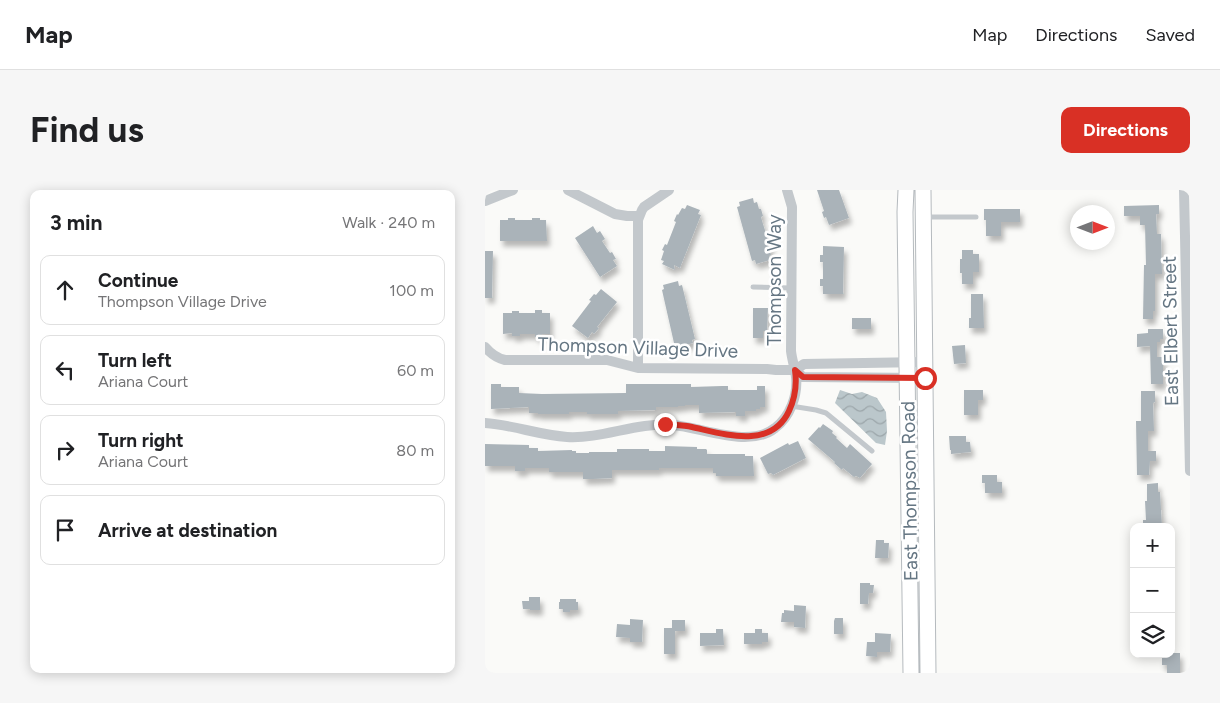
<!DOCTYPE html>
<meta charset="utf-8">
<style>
:root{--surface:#fff;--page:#f6f6f6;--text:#202124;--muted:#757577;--line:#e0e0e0;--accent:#d93025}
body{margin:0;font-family:Figtree,sans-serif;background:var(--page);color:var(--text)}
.controls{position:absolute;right:15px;bottom:15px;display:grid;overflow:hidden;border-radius:10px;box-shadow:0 2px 12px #0003}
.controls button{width:45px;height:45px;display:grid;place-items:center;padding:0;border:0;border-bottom:1px solid var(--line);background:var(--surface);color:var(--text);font:25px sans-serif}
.compass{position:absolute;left:585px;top:15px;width:45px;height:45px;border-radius:50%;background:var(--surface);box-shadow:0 2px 12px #0003;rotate:90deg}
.stop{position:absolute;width:15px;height:15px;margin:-11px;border:4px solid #d93025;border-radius:50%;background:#fff}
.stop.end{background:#d93025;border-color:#fff;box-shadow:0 1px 5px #0008}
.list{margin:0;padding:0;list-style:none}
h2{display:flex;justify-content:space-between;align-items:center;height:65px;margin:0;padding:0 20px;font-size:21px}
h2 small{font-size:16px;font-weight:400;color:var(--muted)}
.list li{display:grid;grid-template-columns:32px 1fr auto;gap:15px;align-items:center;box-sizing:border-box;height:70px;margin:0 10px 10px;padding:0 10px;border:1px solid var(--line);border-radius:10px}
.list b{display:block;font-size:19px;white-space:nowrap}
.list p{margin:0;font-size:16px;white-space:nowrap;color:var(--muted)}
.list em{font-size:16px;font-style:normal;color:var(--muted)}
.icon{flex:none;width:28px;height:28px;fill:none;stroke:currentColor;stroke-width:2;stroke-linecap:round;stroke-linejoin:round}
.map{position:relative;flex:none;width:705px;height:483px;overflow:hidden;border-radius:10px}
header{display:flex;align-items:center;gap:30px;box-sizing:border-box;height:70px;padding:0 25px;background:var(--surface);border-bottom:1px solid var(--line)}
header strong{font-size:24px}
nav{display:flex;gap:28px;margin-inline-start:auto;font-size:18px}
.intro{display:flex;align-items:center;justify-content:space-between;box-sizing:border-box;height:120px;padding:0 30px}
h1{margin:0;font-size:35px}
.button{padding:12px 22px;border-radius:10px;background:var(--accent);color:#fff;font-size:18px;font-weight:700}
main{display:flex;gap:30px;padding:0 30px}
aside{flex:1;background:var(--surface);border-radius:10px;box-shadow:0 2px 12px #0003}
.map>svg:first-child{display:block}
.water{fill:url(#water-waves)}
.building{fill:#aab3b9;filter:url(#shadow)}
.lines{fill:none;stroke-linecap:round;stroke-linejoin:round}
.primary-casing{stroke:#b5babe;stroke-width:17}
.service{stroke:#c3c8cc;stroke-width:5}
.minor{stroke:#c3c8cc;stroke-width:10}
.primary{stroke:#fff;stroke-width:15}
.route{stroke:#d93025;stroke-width:6}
.labels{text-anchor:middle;stroke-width:5;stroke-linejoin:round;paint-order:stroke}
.street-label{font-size:19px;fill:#657683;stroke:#fff}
</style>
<header>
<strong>Map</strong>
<nav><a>Map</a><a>Directions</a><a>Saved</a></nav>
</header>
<div class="intro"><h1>Find us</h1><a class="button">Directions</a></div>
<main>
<aside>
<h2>3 min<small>Walk · 240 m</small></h2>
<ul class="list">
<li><svg class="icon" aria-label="ahead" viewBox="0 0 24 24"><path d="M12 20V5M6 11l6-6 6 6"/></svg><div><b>Continue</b><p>Thompson Village Drive</p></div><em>100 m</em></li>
<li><svg class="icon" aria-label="left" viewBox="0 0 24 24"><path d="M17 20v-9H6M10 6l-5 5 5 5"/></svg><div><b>Turn left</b><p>Ariana Court</p></div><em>60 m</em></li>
<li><svg class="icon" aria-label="right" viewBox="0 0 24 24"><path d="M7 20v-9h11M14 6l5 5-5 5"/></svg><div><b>Turn right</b><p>Ariana Court</p></div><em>80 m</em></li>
<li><svg class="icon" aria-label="arrive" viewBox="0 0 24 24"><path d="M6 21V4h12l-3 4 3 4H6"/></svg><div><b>Arrive at destination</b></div></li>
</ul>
</aside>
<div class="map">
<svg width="705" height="483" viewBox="0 0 705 483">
<defs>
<pattern id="water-waves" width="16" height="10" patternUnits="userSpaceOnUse" patternTransform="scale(1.25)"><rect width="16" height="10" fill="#bbc7cb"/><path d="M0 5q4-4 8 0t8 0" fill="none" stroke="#9ca6aa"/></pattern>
<filter id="shadow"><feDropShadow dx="3" dy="5.5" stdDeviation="2.5" flood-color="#0004"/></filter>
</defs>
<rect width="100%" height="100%" fill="#fafaf8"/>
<path class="water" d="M355,200L367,204L377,202L392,208L401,222L402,241L400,255L391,253L350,213Z"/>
<path class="building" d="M332,0H354L364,28L344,35L341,27L339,28L337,22L339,21Z
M268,8L269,13L272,12L274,19H276L278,26L276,27L278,34L283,50H285L287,57L284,58L286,65L284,66L285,70L271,74L270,70L267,71L252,17L255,16L254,12Z
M202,15L215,20L213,24L216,25L195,78L189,75L190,80L177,74L179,71L176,70L179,61L177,60L180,54L182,55L191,32L189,31L192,24L193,25L197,18L200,19Z
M674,15V24H671L672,44H676L677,84H670V121H668V129H658L659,75H661L660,35H655V26H639V16Z
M499,19H535V32H516V46H501V30H499Z
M23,28H30V30H47V28H55V30H61L62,51H15V30H23Z
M108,36L112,43L115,41L120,49L117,51L125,63L127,62L131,69L128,70L132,76L115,87L90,48Z
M338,56L359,57L358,104H338V96H335V89H338V72H335V65H338Z
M477,60H488V64H494V82H488V94H477V83H475V69H477Z
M0,61H8L7,108H0Z
M193,91L194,96L197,95L210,149L207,150L208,153L194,157L193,153H189L177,100L179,99L178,95Z
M116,99L132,112L112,137L114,138L109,144L107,142L103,148L87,136L106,111L104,110L109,104L111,105Z
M486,104H498L499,138H484V128H486Z
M268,118H283L282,141H278V148H268Z
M50,120H57V123H65V144H57V147H50V144H35V146H27V143L18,144V123H27V121H34V123H50Z
M367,128H386V139H367Z
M663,139H678V149H675V152H672V167H678V194H666L665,156L652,157V144L663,143Z
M480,155L481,173L469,174L467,156Z
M6,194H16V197H34V203L57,204L141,203V194H206V197L237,196H243V200H272V196H280V217H275V219H271V221H260V226H251V222L214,223V215H200V216H193V217H171V220L133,221V224H102V222H84V224H53V223H44V217L6,219Z
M479,200H498V210H493V225H479Z
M656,201H670V212L668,213L669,241H663V261H671V271H665L664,285H652L651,231H656Z
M338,234L348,241L347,243L352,247L351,248L362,258L365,254L387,274L375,288L371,286L369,287L358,278L357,280L349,273L350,272L323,249L334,237L335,238Z
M464,246H481V252H485L486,262L466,264V260H465Z
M313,251L321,268L288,285L286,283L283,284L275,268L303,253L304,255Z
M0,254L44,255V258H53V261L87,260V261H91V263H104V262H132V259H164V261H180V256L212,257V259H221L222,260V264H260V266H268L269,286H231V283H228V278H174V280H127V288L108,289H98V282H64V278H40V281H30V276H0Z
M497,285H512V292H517V303H500V293H497Z
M673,293V302H675L677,337H658V330H661L660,311H662V294Z
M391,350H399V353H404L403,368H390Z
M375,393H385V395H389L388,403H384L383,414H375Z
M44,407H55V420H45V419H38L37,411H44Z
M75,409H91V412H93V420H85V422H78V419H74V412H75Z
M309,415L321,416L320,438L309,437V432H296L297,423H299V420L309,421Z
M350,428H358V444H349V431Z
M145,429L158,430L157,452H145V448L131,447L132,434L145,435Z
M187,430H200V441H190V464H179V438H187Z
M231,439H238L239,455L215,456V443H231Z
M270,439H277V443H283V452H277V454H259V443H270Z
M390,443L406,444L405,462H392V467L381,466L382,452H390Z
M686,463H695V483H682V475H677V464H686Z"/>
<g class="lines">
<defs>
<path id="primary" d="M421,0L420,22L426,483
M438,0L443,483"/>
</defs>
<use href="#primary" class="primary-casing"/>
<path class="service" d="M440,27H491
M268,97L306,98
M306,216L331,220L341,223L387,261"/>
<path class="minor" d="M83,0L130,24L142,26H154
M699,0L705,281
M0,11L28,0
M0,157C6,164 11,168 20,170H122L153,178L282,179L291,180H310L319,174L439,172
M153,178V30L157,20L159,17L184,0
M310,180L318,187L439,188
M0,233C28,235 54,245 82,247C118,249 151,232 187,235C217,237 264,259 290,238C305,227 313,205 311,187C310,178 307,170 306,161L307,17L302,0"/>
<use href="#primary" class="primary"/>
</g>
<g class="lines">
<path class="route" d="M180,234C189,235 198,235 207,237C239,244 286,260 304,221C310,208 312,194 310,180L318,187L440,188"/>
</g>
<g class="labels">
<g class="street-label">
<text transform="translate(289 90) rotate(-90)" y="7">Thompson Way</text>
<text transform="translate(685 141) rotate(-91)" y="7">East Elbert Street</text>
<text transform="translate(153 157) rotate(2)" y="7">Thompson Village Drive</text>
<text transform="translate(424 301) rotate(-91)" y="7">East Thompson Road</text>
</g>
</g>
</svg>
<div class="controls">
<button>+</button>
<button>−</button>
<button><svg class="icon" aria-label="layers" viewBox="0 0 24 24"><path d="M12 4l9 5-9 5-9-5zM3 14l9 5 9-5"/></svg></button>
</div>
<svg class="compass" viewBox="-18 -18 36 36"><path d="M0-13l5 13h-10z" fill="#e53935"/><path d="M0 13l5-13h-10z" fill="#757577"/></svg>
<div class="stop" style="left:440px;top:188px"></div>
<div class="stop end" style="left:180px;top:234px"></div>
</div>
</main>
